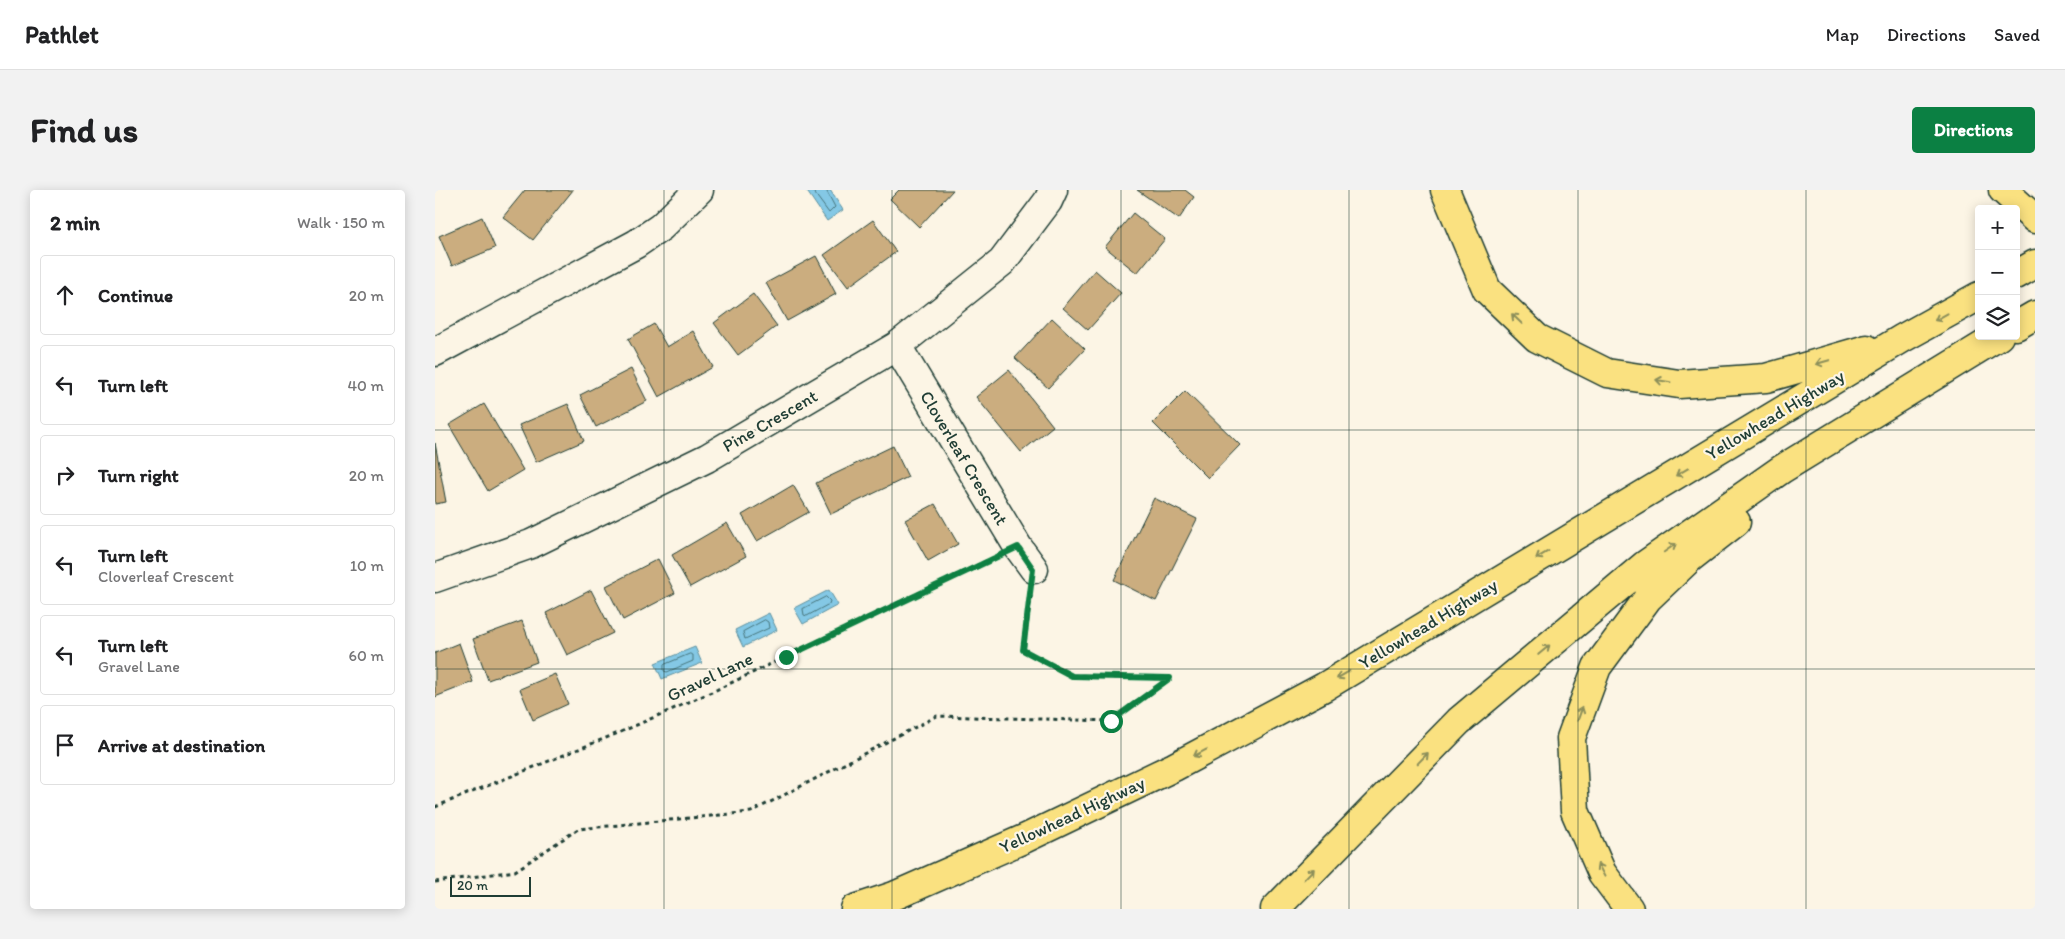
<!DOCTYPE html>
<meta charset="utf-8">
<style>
:root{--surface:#fff;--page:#f2f2f2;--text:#202124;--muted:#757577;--line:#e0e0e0;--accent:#0b8043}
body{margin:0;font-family:Itim,sans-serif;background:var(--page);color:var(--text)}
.controls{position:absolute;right:15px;top:15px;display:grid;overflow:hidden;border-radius:5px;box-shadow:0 2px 12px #0003}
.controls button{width:45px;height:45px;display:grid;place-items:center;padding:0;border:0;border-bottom:1px solid var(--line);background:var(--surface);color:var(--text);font:25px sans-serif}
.scale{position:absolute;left:15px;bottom:12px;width:81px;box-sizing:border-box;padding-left:5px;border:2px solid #1f3d34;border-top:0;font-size:14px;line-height:18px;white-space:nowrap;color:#1f3d34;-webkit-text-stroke:4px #fcf5e5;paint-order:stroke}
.stop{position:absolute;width:15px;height:15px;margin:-11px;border:4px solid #0b8043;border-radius:50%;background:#fff}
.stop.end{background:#0b8043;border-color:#fff;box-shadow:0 1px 5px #0008}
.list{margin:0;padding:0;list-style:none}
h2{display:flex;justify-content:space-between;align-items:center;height:65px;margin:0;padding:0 20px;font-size:21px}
h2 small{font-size:16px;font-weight:400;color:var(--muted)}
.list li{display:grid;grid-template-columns:32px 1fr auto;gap:15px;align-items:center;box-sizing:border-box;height:80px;margin:0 10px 10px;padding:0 10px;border:1px solid var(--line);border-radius:5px}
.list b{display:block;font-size:19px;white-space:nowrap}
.list p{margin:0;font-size:16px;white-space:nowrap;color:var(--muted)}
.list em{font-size:16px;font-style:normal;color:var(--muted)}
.icon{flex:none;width:28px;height:28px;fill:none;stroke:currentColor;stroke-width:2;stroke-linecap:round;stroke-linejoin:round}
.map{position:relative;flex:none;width:1600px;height:719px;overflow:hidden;border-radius:5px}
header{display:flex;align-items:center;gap:30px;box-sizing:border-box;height:70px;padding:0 25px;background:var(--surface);border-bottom:1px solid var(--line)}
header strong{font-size:24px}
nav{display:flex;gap:28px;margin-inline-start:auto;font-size:18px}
.intro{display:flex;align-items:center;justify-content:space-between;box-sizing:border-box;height:120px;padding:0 30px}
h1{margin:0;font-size:35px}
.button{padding:12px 22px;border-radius:5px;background:var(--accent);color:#fff;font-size:18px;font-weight:700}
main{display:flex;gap:30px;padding:0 30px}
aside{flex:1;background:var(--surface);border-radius:5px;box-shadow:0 2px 12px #0003}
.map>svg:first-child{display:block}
.water{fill:#84c8e5;stroke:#5c909e}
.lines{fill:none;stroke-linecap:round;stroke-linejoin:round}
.shore{stroke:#47757b;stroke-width:1}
.building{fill:#cbad7f;stroke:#1f3d34}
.minor-casing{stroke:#1f3d34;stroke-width:31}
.major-casing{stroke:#1f3d34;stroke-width:31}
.highway-casing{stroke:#1f3d34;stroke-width:31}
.path{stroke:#1f3d34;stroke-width:3;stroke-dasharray:4 4;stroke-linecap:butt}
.minor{stroke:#fcf5e5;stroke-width:28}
.major{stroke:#fae180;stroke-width:28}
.highway{stroke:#fae180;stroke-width:28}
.oneway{stroke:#8c8f5a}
.route{stroke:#0b8043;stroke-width:6}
.grid{fill:none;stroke:#1f3d34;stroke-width:1;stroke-opacity:0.55}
.labels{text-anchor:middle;stroke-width:4.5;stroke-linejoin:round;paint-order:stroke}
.street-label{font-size:18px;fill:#1f3d34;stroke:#fcf5e5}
</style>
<header>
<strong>Pathlet</strong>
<nav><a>Map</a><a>Directions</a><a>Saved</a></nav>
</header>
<div class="intro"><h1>Find us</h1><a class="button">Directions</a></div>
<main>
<aside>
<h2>2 min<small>Walk · 150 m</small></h2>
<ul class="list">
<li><svg class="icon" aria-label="ahead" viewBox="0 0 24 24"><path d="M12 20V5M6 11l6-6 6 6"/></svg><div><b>Continue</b></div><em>20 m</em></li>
<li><svg class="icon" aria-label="left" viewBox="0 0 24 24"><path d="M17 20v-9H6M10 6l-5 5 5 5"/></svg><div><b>Turn left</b></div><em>40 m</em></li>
<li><svg class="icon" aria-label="right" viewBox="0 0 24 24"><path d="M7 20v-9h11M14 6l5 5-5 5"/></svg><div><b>Turn right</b></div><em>20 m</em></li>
<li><svg class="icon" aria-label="left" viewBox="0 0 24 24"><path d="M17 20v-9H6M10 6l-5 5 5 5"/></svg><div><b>Turn left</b><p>Cloverleaf Crescent</p></div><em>10 m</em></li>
<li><svg class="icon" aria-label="left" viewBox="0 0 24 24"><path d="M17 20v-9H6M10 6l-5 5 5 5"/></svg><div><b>Turn left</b><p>Gravel Lane</p></div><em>60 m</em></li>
<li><svg class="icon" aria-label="arrive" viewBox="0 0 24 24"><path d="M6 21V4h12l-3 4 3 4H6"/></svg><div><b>Arrive at destination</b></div></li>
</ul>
</aside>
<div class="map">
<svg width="1600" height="719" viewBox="0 0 1600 719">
<rect width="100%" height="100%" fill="#fcf5e5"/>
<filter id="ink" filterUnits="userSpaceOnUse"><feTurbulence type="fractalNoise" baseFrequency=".02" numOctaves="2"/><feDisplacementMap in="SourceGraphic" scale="10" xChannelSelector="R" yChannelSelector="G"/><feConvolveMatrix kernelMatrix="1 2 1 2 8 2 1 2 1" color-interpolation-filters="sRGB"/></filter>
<g filter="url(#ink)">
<path class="water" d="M371,0H395L408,20L392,31Z
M394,400L403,415L368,434L359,418Z
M334,423L342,440L308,457L300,440Z
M260,457L267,473L227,489L220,473Z"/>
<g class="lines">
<path class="shore" d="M377,0L394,23L400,17L391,0
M391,407L395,411L394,414L372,426L369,425L368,419Z
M330,430L333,432L334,438L310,449L308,442Z
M255,464L258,465V471L232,482L229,481V475Z"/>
</g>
<path class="building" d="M90,0H138L98,50L68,27Z
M464,0H518L484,37L455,9Z
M702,0H750L759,7L744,29Z
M698,23L730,49L702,83L670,57Z
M47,27L60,58L17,76L4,46Z
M438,30L461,62L413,97L389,65Z
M381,66L401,104L352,131L331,93Z
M660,80L686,103L653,140L628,118Z
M318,104L342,136L303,165L279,133Z
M617,128L650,159L613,198L580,168Z
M219,134L232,157L258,141L278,177L224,207L193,149Z
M196,179L212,211L161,237L145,205Z
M574,180L618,236L586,262L541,207Z
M750,201L805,255L773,288L718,233Z
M49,214L88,280L53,301L14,235Z
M133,214L149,251L101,272L84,235Z
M0,253L11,312L0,314Z
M458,256L473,287L396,324L381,293Z
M358,295L374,322L322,351L307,325Z
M719,308L762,329L721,411L679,390Z
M500,314L523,354L493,371L470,330Z
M292,333L311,366L255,397L237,365Z
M223,369L240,403L188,430L171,396Z
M156,400L178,443L132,465L111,423Z
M87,431L102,472L53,490L38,449Z
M24,453L38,492L0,507V463Z
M120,484L133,514L98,530L85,499Z"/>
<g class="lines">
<defs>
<path id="minor" d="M462,156L583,357L599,379
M0,162L201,54L226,37L264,0
M0,388L96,354L272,268L462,156L567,72L613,11L618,0"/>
<path id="major" d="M1568,0L1600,29"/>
<path id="highway" d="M1010,0L1052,100L1102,148L1172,183L1244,194L1331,188L1432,159
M1581,85L1600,74
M1581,136L1600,125
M420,719L459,706L591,648L739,577L889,497L1468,148L1544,106
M840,719L1024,531L1210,375L1347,279L1564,146
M1194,719L1167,683L1140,621L1136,548L1162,477L1213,408L1255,368L1301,332"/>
</defs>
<use href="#minor" class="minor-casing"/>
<use href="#major" class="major-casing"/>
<use href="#highway" class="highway-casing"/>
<path class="path" d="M0,617L188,541L281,500L559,368
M0,692L80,681L143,639L316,622L502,526L676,531L735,488L637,486L588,460L596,405"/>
<use href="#minor" class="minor"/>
<use href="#major" class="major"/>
<use href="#highway" class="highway"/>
</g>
<defs><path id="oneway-shaft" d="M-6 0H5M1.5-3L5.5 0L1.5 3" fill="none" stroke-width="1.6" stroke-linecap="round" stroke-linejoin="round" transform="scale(1.25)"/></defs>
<g class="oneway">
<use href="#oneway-shaft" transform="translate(1506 127) rotate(151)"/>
<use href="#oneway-shaft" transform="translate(1082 129) rotate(-136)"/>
<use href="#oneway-shaft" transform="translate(1388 172) rotate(164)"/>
<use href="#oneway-shaft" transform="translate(1228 191) rotate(-171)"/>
<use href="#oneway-shaft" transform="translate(1247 282) rotate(149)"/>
<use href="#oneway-shaft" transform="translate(1235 358) rotate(-35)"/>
<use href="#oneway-shaft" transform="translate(1107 365) rotate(149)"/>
<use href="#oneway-shaft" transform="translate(1109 460) rotate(-40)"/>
<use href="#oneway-shaft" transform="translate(908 485) rotate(149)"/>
<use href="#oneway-shaft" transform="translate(1145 524) rotate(-70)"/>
<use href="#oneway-shaft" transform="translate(765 563) rotate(152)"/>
<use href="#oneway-shaft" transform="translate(988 568) rotate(-46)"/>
<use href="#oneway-shaft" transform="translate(1166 680) rotate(-118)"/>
<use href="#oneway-shaft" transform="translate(874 684) rotate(-46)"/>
</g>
</g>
<g class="lines" filter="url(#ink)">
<path class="route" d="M351,467L583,357L598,379L588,460L637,486L735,488L676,531"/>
</g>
<path class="grid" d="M229,0V719M457,0V719M686,0V719M914,0V719M1143,0V719M1371,0V719M0,240H1600M0,479H1600"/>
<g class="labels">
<g class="street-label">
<text transform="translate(1340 225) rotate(-31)" y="6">Yellowhead Highway</text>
<text transform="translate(335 231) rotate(-30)" y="6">Pine Crescent</text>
<text transform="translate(529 268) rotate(59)" y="6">Cloverleaf Crescent</text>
<text transform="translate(993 434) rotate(-31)" y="6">Yellowhead Highway</text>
<text transform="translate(275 487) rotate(-25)" y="6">Gravel Lane</text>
<text transform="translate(637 625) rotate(-25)" y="6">Yellowhead Highway</text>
</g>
</g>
</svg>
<div class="controls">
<button>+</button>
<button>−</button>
<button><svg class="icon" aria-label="layers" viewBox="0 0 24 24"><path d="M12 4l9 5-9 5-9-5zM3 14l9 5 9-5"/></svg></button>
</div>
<div class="scale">20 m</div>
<div class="stop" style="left:676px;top:531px"></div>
<div class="stop end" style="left:351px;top:467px"></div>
</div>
</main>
